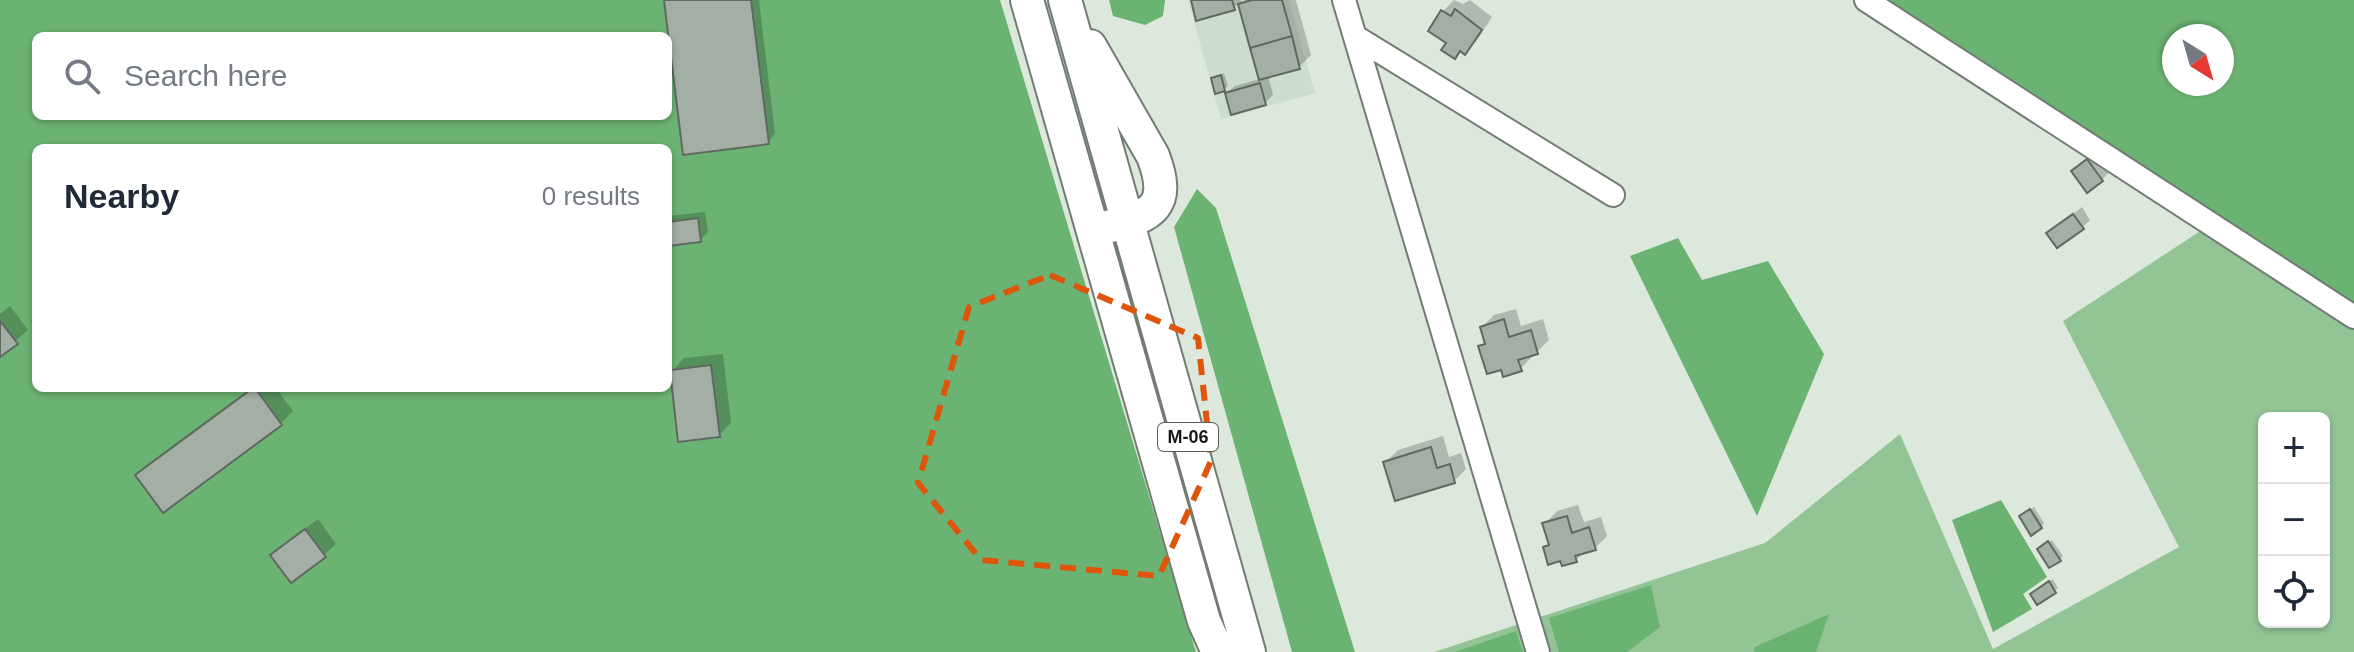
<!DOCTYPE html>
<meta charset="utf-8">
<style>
:root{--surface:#fff;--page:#f2f2f3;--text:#1f2937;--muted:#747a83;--line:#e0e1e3}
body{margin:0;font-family:Helvetica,sans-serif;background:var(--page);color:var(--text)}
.controls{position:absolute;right:24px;bottom:24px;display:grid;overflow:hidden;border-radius:12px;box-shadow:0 2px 6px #0004}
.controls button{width:72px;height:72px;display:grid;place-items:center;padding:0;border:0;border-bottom:2px solid var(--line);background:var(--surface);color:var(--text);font:40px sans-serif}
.compass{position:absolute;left:2162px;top:24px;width:72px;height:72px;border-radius:50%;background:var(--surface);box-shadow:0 2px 6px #0004;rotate:143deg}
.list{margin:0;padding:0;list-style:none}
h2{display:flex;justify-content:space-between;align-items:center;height:104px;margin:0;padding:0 32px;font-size:34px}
h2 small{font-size:26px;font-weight:400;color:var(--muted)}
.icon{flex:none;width:44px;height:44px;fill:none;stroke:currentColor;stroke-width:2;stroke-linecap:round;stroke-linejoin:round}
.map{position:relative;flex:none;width:2354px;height:652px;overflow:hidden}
.search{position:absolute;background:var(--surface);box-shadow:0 2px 6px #0004;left:32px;top:32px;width:640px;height:88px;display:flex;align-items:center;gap:20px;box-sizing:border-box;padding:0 28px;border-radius:12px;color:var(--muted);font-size:30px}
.panel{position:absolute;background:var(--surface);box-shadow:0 2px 6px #0004;left:32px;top:144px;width:640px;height:248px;border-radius:12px}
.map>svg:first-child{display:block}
.built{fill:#ccddcd}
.green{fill:#92c496;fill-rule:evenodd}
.forest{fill:#6bb373;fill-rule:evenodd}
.shadow{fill:#0003}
.building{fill:#a3aea4;stroke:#5f6960;stroke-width:2}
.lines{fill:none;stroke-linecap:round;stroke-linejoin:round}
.minor-casing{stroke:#727c73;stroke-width:26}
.highway-casing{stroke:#727c73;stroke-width:36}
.minor{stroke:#fff;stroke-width:22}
.highway{stroke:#fff;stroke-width:32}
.marked{fill:none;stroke:#dd560c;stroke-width:6;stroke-dasharray:16 10;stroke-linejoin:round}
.labels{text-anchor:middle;stroke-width:6;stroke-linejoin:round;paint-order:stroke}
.shield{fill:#fff;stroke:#5b5e5b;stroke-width:2}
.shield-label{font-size:18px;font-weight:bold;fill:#151915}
</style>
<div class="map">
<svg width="2354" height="652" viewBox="0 0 2354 652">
<rect width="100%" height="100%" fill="#dde8dd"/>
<path class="built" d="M1188,0H1289L1315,93L1221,119Z"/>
<path class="green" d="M2205,228L2354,324V652H1434L1765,543L1900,434L1993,649L2179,547L2063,321ZM2264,418H2324V622H2264Z"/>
<path class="forest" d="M0,0H1000L1196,652H0ZM36,36H668V116H36ZM36,148H668V388H36Z
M1109,0H1165L1163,16L1145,25L1113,16Z
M1875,0H2354V312ZM2174,36H2222V84H2174Z
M1197,189L1216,208L1355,652H1292L1174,227Z
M1678,238L1702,280L1768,261L1824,354L1757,516L1630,256Z
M2001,500L2047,577L2023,594L2032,609L1993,632L1952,520Z
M1651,585L1660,627L1627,652H1559L1549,618Z
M1829,614L1816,652H1754L1755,647Z
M1516,631L1523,652H1455Z"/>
<path class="shadow" d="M666,0H759L775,134L768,142Z
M1193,0H1241L1242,3L1245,0H1296L1311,55L1299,67L1268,75L1273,95L1265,103L1227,93L1235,86L1260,79L1239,2L1234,8Z
M1454,0L1463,4L1470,0L1492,17L1477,40L1465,52L1461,50L1454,57L1449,42L1430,30L1443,11Z
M1224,73L1228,86L1224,89L1213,79Z
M2096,153L2109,172L2102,180L2073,171Z
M2082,207L2090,220L2083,227L2049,233Z
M705,212L708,232L700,240L668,244V216Z
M10,306L28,330L0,355V314Z
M1516,309L1521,326L1543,319L1549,340L1537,352L1531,354L1532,357L1520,369L1502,367L1481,347L1486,341L1482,327L1494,315Z
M723,354L731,423L719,435L672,371L684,358Z
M251,388H276L293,411L281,423L163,510L137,475L149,463Z
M1443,436L1449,457L1461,453L1466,469L1454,481L1386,462L1398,450Z
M1578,505L1584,522L1601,517L1607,536L1595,548L1585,551L1576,560L1561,558L1545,548L1550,542L1545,524L1557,511Z
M2034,507L2044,523L2041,527L2025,513Z
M318,519L336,544L324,555L273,556L285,544Z
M2052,540L2063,556L2060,559L2043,546Z
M2053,579L2058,588L2038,602L2036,591Z"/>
<path class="building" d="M664,0H751L769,144L683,155Z
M1191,0H1232L1235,10L1196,21Z
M1252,0H1282L1292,36L1250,48L1238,4Z
M1455,9L1482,30L1465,55L1460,51L1455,59L1441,50L1446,43L1428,31L1441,10L1451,16Z
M1292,36L1300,69L1259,80L1250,48Z
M1221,75L1225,91L1215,94L1211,78Z
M1260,83L1266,105L1231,115L1225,93Z
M2087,159L2103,181L2087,193L2071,171Z
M2073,214L2084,229L2057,248L2046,233Z
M698,218L701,242L668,246V222Z
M1504,319L1509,337L1531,330L1538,354L1518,360L1522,371L1503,377L1501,370L1487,374L1478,346L1485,344L1480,327Z
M0,321L18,344L0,357Z
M711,365L720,437L678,442L670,370Z
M253,388H255L282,425L163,513L135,475Z
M1431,447L1437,468L1450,464L1455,483L1395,501L1383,462Z
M2030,509L2042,528L2031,536L2019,516Z
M1567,516L1572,533L1589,527L1596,550L1575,556L1577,562L1562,566L1560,561L1548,565L1543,547L1549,545L1542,523Z
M305,529L326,557L291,583L270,555Z
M2048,541L2061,561L2049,568L2037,549Z
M2049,581L2056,593L2037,605L2030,594Z"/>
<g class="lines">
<defs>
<path id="minor" d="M1344,0L1538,652
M1866,0L2354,317
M1356,37L1613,195"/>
<path id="highway" d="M1027,0L1204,621L1218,652
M1065,0L1249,652
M1090,46L1153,156C1172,206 1153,216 1107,227"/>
</defs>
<use href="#minor" class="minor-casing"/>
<use href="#highway" class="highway-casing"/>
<use href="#minor" class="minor"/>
<use href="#highway" class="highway"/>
</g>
<path class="marked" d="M1050,275L1198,338L1211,461L1159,576L981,560L918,483L969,307Z"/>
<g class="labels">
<rect class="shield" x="1158" y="423" width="60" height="28" rx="6"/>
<g class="shield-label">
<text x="1188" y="443">М-06</text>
</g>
</g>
</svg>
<div class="controls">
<button>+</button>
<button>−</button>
<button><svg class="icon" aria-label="locate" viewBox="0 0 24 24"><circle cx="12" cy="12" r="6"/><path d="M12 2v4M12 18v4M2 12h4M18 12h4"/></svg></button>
</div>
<svg class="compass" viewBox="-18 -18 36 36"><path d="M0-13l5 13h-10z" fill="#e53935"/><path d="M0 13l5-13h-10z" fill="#747a83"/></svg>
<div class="search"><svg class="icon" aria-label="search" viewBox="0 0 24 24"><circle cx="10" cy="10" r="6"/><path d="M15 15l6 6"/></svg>Search here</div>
<section class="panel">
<h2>Nearby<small>0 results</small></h2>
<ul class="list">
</ul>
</section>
</div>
